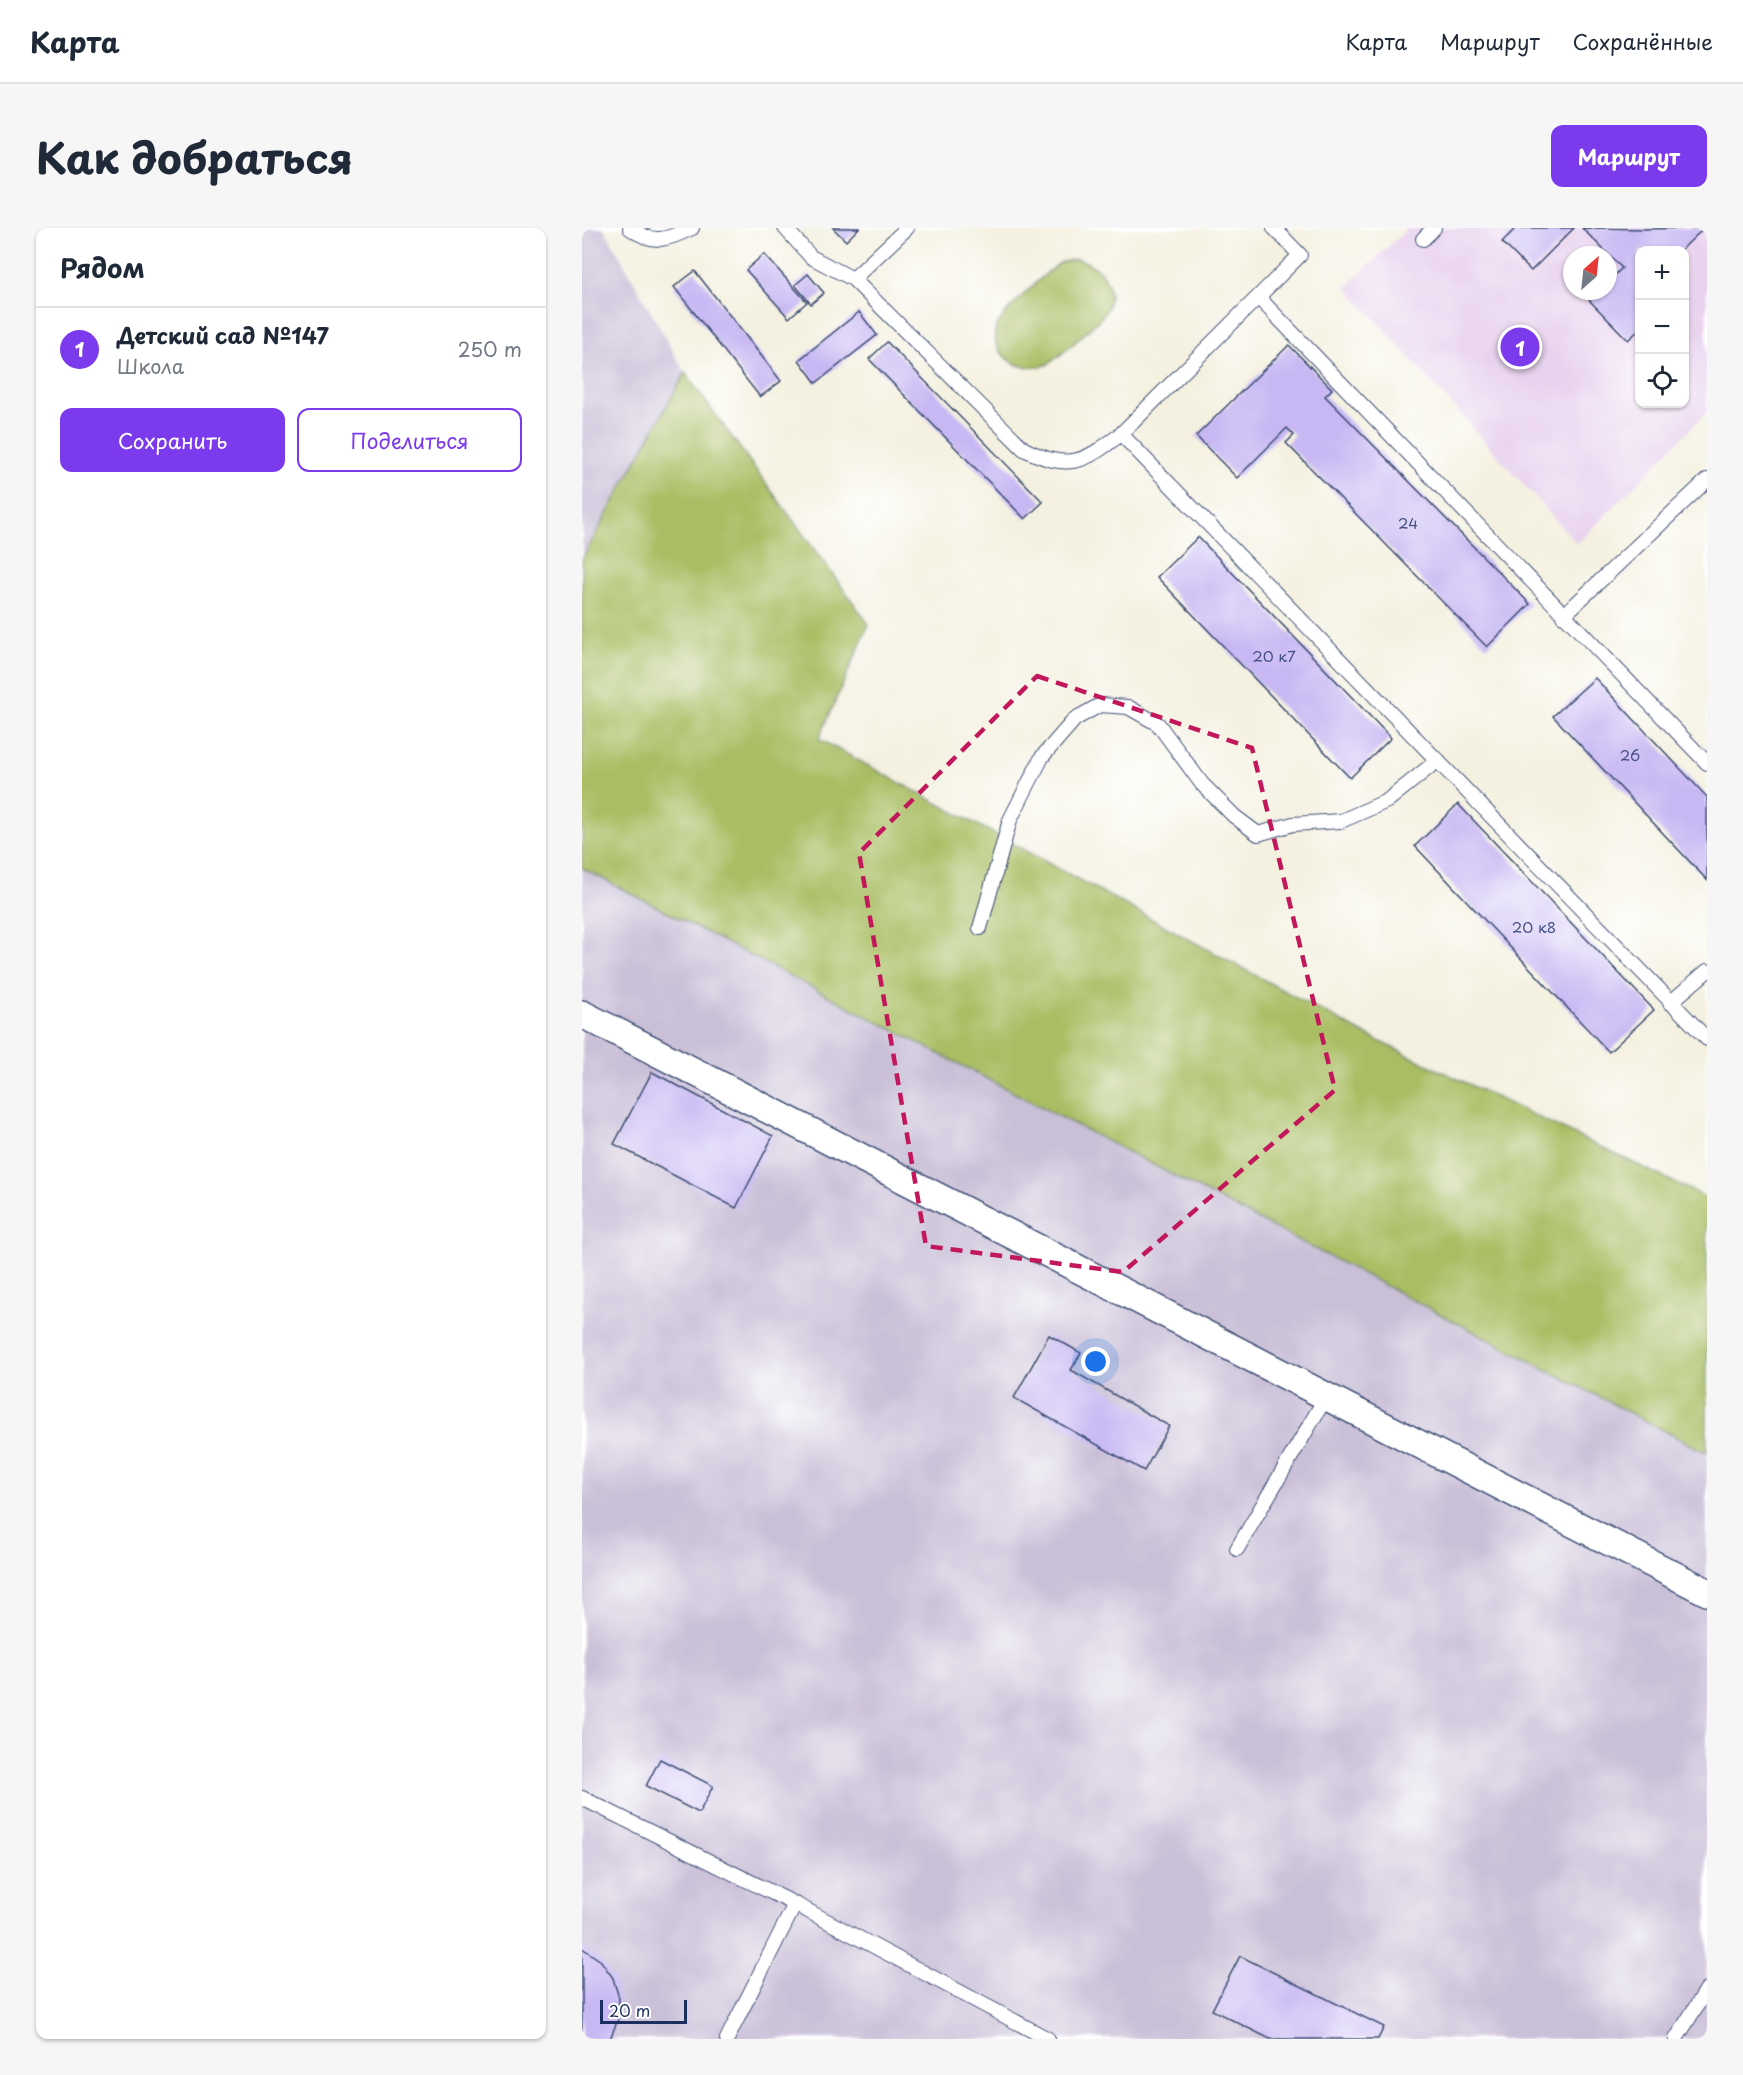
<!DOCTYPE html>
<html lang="ru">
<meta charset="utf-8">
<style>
:root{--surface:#fff;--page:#f6f6f7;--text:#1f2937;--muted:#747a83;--line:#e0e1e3;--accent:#7c3aed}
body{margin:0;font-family:"Playpen Sans",sans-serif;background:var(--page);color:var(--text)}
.controls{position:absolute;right:18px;top:18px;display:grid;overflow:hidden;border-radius:12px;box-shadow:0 2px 4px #0004}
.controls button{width:54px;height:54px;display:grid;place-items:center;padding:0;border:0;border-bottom:2px solid var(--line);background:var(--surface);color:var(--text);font:30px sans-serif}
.compass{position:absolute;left:981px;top:18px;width:54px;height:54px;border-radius:50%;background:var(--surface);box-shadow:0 2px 4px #0004;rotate:27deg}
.scale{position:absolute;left:18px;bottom:15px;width:87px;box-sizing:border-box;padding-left:6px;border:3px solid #1b2f5e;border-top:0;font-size:16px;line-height:21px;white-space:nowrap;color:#1b2f5e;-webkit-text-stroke:4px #fff;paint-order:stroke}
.you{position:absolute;left:514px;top:1134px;width:21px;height:21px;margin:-15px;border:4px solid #fff;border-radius:50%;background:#1a73e8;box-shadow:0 0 0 9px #1a73e833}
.badge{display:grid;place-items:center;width:39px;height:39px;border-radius:50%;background:var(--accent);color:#fff;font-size:20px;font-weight:700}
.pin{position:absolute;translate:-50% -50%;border:3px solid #fff;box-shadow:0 2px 6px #0006}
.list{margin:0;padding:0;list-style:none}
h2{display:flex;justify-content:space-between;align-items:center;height:78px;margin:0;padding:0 24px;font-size:26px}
h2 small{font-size:20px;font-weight:400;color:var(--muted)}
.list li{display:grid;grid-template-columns:39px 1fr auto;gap:18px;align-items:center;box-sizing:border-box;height:84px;padding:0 24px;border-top:2px solid var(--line)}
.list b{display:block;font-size:22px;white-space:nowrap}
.list p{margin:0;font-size:20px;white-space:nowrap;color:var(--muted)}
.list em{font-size:20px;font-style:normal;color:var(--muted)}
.actions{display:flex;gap:12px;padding:18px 24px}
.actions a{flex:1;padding:14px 0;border:2px solid var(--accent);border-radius:12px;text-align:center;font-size:21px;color:var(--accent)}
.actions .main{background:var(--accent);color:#fff}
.icon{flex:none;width:33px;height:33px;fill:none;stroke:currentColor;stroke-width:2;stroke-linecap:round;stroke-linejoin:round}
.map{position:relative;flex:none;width:1125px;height:1811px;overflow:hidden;border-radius:12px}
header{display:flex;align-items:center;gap:36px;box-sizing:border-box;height:84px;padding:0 30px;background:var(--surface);border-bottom:2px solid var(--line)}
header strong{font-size:28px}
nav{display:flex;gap:33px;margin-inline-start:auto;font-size:21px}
.intro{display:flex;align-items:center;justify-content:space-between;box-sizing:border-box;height:144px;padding:0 36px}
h1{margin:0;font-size:42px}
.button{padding:15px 27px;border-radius:12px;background:var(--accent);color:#fff;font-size:21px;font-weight:700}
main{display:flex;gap:36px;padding:0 36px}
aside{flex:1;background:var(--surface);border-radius:12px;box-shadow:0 2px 4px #0004}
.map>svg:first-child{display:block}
.built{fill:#e8d2ee;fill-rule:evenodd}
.industrial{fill:#c9bfd7}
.green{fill:#a9bd62;stroke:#627660;stroke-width:1.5}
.building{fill:#c7b8f3}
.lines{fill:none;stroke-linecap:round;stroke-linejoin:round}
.service-casing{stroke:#3c4c72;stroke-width:16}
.minor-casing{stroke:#3c4c72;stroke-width:30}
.service{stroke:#fff;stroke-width:14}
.minor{stroke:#fff;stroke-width:27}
.marked{fill:none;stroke:#c2185b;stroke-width:4.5;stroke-dasharray:12 8;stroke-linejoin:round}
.labels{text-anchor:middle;stroke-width:6;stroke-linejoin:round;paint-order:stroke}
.number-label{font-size:15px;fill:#465183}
</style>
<header>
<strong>Карта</strong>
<nav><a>Карта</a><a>Маршрут</a><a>Сохранённые</a></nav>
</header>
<div class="intro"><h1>Как добраться</h1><a class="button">Маршрут</a></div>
<main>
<aside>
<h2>Рядом<small></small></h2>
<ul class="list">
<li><span class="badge">1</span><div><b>Детский сад №147</b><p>Школа</p></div><em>250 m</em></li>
</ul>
<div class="actions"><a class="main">Сохранить</a><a>Поделиться</a></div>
</aside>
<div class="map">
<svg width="1125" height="1811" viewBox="0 0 1125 1811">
<rect width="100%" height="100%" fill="#fff"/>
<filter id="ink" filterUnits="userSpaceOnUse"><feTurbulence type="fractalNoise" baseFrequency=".0167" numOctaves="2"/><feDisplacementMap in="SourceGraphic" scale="12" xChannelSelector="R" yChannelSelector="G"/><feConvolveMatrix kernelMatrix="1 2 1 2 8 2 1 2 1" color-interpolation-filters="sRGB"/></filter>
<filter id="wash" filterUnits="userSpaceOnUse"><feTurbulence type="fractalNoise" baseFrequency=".008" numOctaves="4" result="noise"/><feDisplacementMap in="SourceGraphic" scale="24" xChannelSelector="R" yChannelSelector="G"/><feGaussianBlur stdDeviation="1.35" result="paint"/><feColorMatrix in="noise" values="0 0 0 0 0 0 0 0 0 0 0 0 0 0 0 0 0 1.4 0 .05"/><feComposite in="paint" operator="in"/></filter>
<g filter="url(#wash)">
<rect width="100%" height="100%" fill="#f4f1e0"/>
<path class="built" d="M826,0H1125V184L995,316L764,59ZM1058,22H1102V176H1058ZM990,27H1026V63H990Z"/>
<path class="industrial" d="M0,0H22L103,145L0,331Z
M0,640L1125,1225V1811H0Z"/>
<path class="green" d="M494,31C517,36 535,56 525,81C521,91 474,132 464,137C458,139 452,140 446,139C435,138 425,133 419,124C414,118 412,110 413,102C415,89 467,41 480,34C484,33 490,32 494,31Z
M103,145L287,396L237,511L784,807L1125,970V1225L0,640V331Z"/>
<g id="blocks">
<path class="building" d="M251,0H277L264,13Z
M934,0H992L949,43L920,14Z
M1000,0L1063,1L1122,0L1099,22H1058V101L1046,112L1007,72L1016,63H1026V54L1040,40Z
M182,26L225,74L207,90L164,42Z
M113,43L199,153L178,169L92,59Z
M226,46L242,65L229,76L213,57Z
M277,84L295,107L234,155L217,132Z
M305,114L461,274L443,291L287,131Z
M707,117L750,161L743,168L948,376L905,419L704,215L712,207L705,200L655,250L614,208Z
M616,309L809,510L768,550L575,349Z
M1013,450L1125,569V652L971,488Z
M876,576L1072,782L1027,824L833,618Z
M70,844L191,908L154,980L32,916Z
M467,1107L499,1125L489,1142L587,1198L562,1243L432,1170Z
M78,1531L131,1558L117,1585L64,1558Z
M0,1720L19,1733L31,1750L37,1770L36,1791L28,1811H0Z
M658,1728L802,1799L796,1811H688L630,1782Z"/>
</g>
</g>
<g filter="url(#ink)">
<use href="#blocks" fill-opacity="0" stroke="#3c4c72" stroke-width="1.5"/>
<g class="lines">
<defs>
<path id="service" d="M48,0C73,18 85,11 110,0
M203,0L229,29L271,51L442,221C487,243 501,235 539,206L718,27L692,0
M841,11L852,0
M271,51L325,0
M676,69L1125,535
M539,206L1125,811
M981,388L1125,252
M398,700L428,592L460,529L493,491L518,477L546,479L576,496L620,556L652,588L676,606L711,596L759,593L805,573L856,532
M1088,775L1125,743
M655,1321L744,1169
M0,1570L213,1676L466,1811
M145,1811L213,1676
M1094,1811L1125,1761"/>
<path id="minor" d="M0,786L1125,1364"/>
</defs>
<use href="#service" class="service-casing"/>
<use href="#minor" class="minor-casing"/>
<use href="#service" class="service"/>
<use href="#minor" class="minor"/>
</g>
</g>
<path class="marked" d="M455,448L670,520L753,862L541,1044L344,1018L277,625Z"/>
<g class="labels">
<g class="number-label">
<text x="826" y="301">24</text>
<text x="692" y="434">20 к7</text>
<text x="1048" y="533">26</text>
<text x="952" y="705">20 к8</text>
</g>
</g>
</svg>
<div class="controls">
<button>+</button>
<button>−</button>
<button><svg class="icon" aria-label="locate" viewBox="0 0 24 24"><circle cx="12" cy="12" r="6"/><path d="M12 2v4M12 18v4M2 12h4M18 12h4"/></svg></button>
</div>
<svg class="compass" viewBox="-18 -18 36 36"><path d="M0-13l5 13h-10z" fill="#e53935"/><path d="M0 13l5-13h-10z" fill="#747a83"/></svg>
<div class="scale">20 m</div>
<div class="you"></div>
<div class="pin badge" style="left:938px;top:119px">1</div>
</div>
</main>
